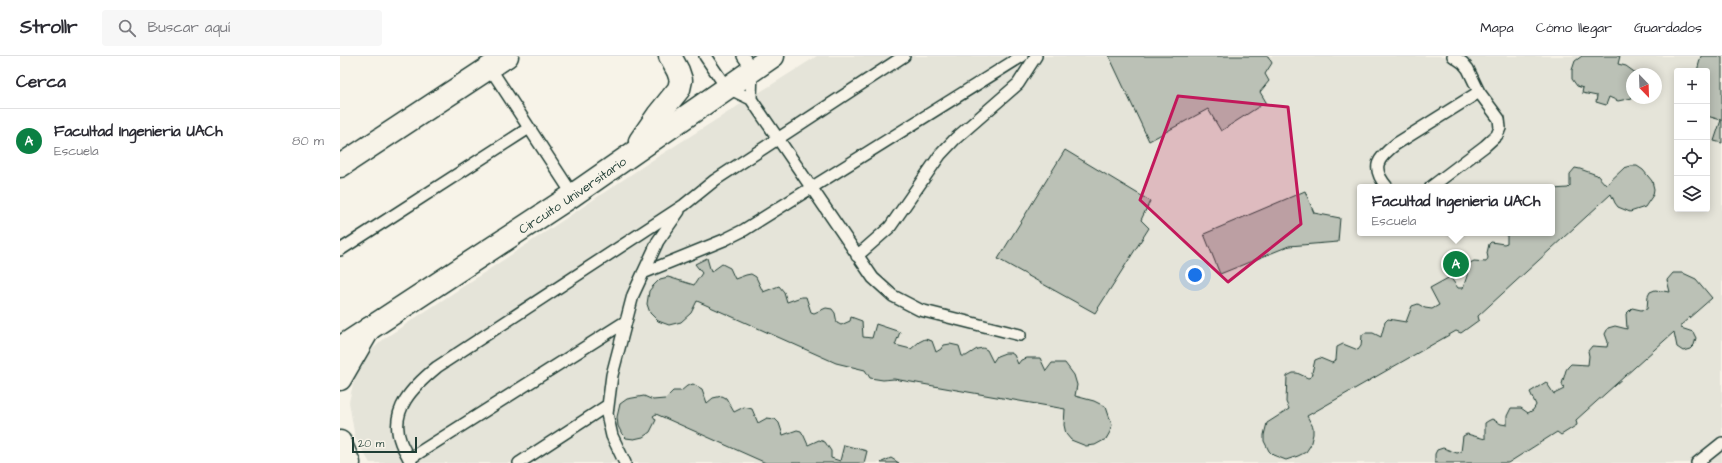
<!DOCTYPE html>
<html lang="es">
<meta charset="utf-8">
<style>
:root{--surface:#fff;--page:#f7f7f7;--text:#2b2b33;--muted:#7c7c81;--line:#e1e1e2;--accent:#0b8043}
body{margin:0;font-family:"Architects Daughter",sans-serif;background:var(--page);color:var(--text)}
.controls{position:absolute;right:12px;top:12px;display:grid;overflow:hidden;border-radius:4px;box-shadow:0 2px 10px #0003}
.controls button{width:36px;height:36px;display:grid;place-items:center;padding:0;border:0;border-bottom:1px solid var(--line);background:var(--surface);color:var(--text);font:20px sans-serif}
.compass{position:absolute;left:1286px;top:12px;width:36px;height:36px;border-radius:50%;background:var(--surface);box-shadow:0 2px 10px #0003;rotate:157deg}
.scale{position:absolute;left:12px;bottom:10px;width:65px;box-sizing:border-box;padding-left:4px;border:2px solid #1f3d34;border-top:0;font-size:11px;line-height:14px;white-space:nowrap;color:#1f3d34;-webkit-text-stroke:3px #f7f3e8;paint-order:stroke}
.you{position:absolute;left:855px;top:219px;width:14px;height:14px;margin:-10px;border:3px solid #fff;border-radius:50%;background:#1a73e8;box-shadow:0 0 0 6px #1a73e833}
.badge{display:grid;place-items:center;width:26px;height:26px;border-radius:50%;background:var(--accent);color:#fff;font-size:13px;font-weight:700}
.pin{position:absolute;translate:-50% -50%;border:2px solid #fff;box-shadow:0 1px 4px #0006}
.popup{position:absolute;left:1017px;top:128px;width:198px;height:52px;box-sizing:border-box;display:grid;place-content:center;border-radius:4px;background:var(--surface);filter:drop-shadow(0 1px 3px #0005);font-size:13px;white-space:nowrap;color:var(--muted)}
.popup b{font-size:15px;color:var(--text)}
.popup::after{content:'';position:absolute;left:50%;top:100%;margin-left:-8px;border:8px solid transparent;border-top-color:var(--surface)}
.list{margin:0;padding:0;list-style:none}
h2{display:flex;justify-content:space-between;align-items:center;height:52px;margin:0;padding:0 16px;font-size:17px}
h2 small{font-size:13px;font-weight:400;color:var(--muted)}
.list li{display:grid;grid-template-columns:26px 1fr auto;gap:12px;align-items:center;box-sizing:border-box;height:64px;padding:0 16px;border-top:1px solid var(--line)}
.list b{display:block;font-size:15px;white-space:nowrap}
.list p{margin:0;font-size:13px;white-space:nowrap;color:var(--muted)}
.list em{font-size:13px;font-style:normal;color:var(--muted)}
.icon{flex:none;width:22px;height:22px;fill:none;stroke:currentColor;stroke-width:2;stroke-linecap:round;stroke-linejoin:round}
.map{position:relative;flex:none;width:1382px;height:407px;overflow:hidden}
header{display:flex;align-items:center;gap:24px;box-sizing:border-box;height:56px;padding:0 20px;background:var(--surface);border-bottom:1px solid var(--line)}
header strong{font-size:19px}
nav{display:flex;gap:22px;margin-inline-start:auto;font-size:14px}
.search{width:280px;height:36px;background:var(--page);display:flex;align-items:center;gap:10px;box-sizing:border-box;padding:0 14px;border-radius:4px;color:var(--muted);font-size:15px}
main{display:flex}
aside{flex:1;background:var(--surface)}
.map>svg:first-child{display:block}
.built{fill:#e5e4d9;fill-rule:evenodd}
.building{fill:#bbc1b6;stroke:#1f3d34}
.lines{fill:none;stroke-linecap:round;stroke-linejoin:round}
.lane-casing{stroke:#1f3d34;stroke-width:14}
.street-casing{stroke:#1f3d34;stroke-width:25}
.secondary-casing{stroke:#1f3d34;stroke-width:25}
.lane{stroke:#f7f3e8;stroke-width:11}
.street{stroke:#f7f3e8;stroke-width:22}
.secondary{stroke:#f7f3e8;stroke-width:22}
.marked{fill:#c2185b;fill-opacity:0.2;stroke:#c2185b;stroke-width:3;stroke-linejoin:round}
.labels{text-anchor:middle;stroke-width:3;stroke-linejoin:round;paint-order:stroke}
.street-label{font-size:13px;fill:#1f3d34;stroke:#f7f3e8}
</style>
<header>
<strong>Strollr</strong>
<div class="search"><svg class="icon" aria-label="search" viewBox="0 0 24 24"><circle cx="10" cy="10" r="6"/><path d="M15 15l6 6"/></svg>Buscar aquí</div>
<nav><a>Mapa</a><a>Cómo llegar</a><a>Guardados</a></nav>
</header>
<main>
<aside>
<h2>Cerca<small></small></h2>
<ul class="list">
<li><span class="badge">A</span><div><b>Facultad Ingenieria UACh</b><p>Escuela</p></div><em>80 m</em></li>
</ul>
</aside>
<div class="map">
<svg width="1382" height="407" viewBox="0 0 1382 407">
<rect width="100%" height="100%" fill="#f7f3e8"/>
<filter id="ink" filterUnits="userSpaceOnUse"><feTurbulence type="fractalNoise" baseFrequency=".025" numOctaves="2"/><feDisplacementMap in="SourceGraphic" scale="8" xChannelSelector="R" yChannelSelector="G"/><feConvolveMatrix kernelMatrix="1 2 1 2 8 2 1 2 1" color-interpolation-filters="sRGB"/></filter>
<g filter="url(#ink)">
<path class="built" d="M477,0H1382V407H30L15,382L9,346L18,306L45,282L204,177L311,105ZM1337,15H1367V153H1337ZM1292,18H1316V42H1292ZM1020,131H1212V177H1020Z"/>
<path class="building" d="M769,0H928L932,7L925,18L929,25L920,36L926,46L881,75L868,53L809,85Z
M1242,0H1280L1278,8L1286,10L1297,18H1292V42L1278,45L1269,41L1266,49L1256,46L1257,40L1242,37L1243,32L1237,30L1232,23V14L1235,5Z
M1361,0H1382V87L1374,85L1381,64L1367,60V15H1357Z
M725,94L810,145L801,164L809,172L755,257L658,203Z
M1291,110H1297L1303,114L1312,125L1314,133L1313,139L1305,151L1290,156L1278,151L1275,147L1271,138L1138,260L1139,264L1121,277L1116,275L967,360L973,371V378L970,390L966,396L958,400L946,404L933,399L929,395L924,385V379L927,367L949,353L946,346L947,320L953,317H957L968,322L971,321L975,304L980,302L992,307L996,304L997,291L1003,288L1018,294L1021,290L1022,279L1025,277H1033L1041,281L1045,266L1048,263L1066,266L1072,250L1078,248L1085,252L1092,253L1099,249L1090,232L1110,221L1118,232H1123L1127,220L1128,208L1134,205L1146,206L1148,202L1147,197L1149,188L1151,186L1164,188L1167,187V177H1212V133L1228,132L1230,130V118L1235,112L1240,113L1257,119L1266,129L1284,112Z
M965,135L974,157L1000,162L998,186L949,190L880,218L864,178Z
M367,202L371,216L382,208L390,212L395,223L406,219L411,218L416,221L423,236L439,230L444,236L447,246L461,241H466L471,256L474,257L486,252L492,253L495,257L497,267L501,269L510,265L511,261L522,265L523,281L532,282L536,268L560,276L555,289L571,293L579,286L585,283L592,285L596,296L601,293L604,289L610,288L619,290L622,300H626L637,293L643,292L647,294L653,306L657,300L665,297H671L674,299L678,308L681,304L687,302H700L706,315L712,307H725L734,319L737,329L735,340L754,345L766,351L772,369L770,376L766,383L755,389L746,390L731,384L726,378L724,369L725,353L554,323L543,324L530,322L525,314L496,307L357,245L351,257L341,266L329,269L318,265L310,257L307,248L309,235L313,230L320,223L328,221L354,229L362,217L355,208Z
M1333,217H1343L1356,223L1372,242L1341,269V272L1353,276L1356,282L1354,289L1350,293L1343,295L1337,291L1334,276L1236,364L1237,369L1221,379L1217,376L1168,407H1095V398L1097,394L1103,392L1117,397L1121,396L1123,380L1127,378L1145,383V367L1148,365L1152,363L1161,368L1167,369V360L1171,352H1181L1188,357L1193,354L1196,349L1190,336L1206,326L1214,338L1224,333L1222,328L1226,314L1228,311L1231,308L1248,309L1249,300L1248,295L1252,290L1267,291L1268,286L1265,278L1268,272L1275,270L1287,273L1286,258L1292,252L1301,254L1307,253L1308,240L1310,236L1315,234L1330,236L1327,224Z
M353,328L362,333L367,347L373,342L382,340L386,342L394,356L404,351L412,353L418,367L427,362L435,363L439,367L443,379L457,374L461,375L464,380L468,389L479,384L485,386L491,395V402L500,405L504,389L527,395L524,407H426L316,358L313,360L316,364L310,376L303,381L294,383L286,382L282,378L278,370L277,361L280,348L287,343L304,340L313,344L325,343L333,335H341L347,330Z
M551,402L559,407H541L542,406Z"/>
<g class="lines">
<defs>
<path id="lane" d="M365,0L386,31L411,43L533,222L553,240L580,254L680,279
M403,0L412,13L411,43
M150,12L233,139
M1047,131C1030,111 1038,102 1056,88L1139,36
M1091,131L1145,90L1157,79L1160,72L1159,63L1139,36L1128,13L1123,7L1113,0
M0,194L189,72
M517,200L550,171L600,99L615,83L678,28L696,0
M303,217L384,184L404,174L682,0
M69,403L285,266
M71,407C68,400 64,394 61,387C48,354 74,330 97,311L344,149L375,124L564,0
M179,407L268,349
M285,407L272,380L267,358L272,319L293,239L318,185L339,155
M1357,407L1382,387"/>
<path id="street" d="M0,323L29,273
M0,386L9,407"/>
<g id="secondary">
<path d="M300,85L318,59L339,33L341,24L338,15L330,0"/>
<path d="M0,110L167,0"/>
<path id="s1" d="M0,292L233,139L433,0"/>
</g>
</defs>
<use href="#lane" class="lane-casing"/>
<use href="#street" class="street-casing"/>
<use href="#secondary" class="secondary-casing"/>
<use href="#lane" class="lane"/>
<use href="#street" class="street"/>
<use href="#secondary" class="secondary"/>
</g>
</g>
<path class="marked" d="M838,40L948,51L961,168L888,226L800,144Z"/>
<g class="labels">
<g class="street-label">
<text dy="5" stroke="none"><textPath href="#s1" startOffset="278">Circuito Universitario</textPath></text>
</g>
</g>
</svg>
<div class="controls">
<button>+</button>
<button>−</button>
<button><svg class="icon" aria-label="locate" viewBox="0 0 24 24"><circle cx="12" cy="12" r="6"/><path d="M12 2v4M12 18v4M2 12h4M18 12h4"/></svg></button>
<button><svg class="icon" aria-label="layers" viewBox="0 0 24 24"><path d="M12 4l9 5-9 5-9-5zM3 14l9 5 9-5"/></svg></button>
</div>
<svg class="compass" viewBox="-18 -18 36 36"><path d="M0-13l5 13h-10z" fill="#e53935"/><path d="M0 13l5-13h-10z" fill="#7c7c81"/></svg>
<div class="scale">20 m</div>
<div class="you"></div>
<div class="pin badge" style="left:1116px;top:208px">A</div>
<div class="popup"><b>Facultad Ingenieria UACh</b>Escuela</div>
</div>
</main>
